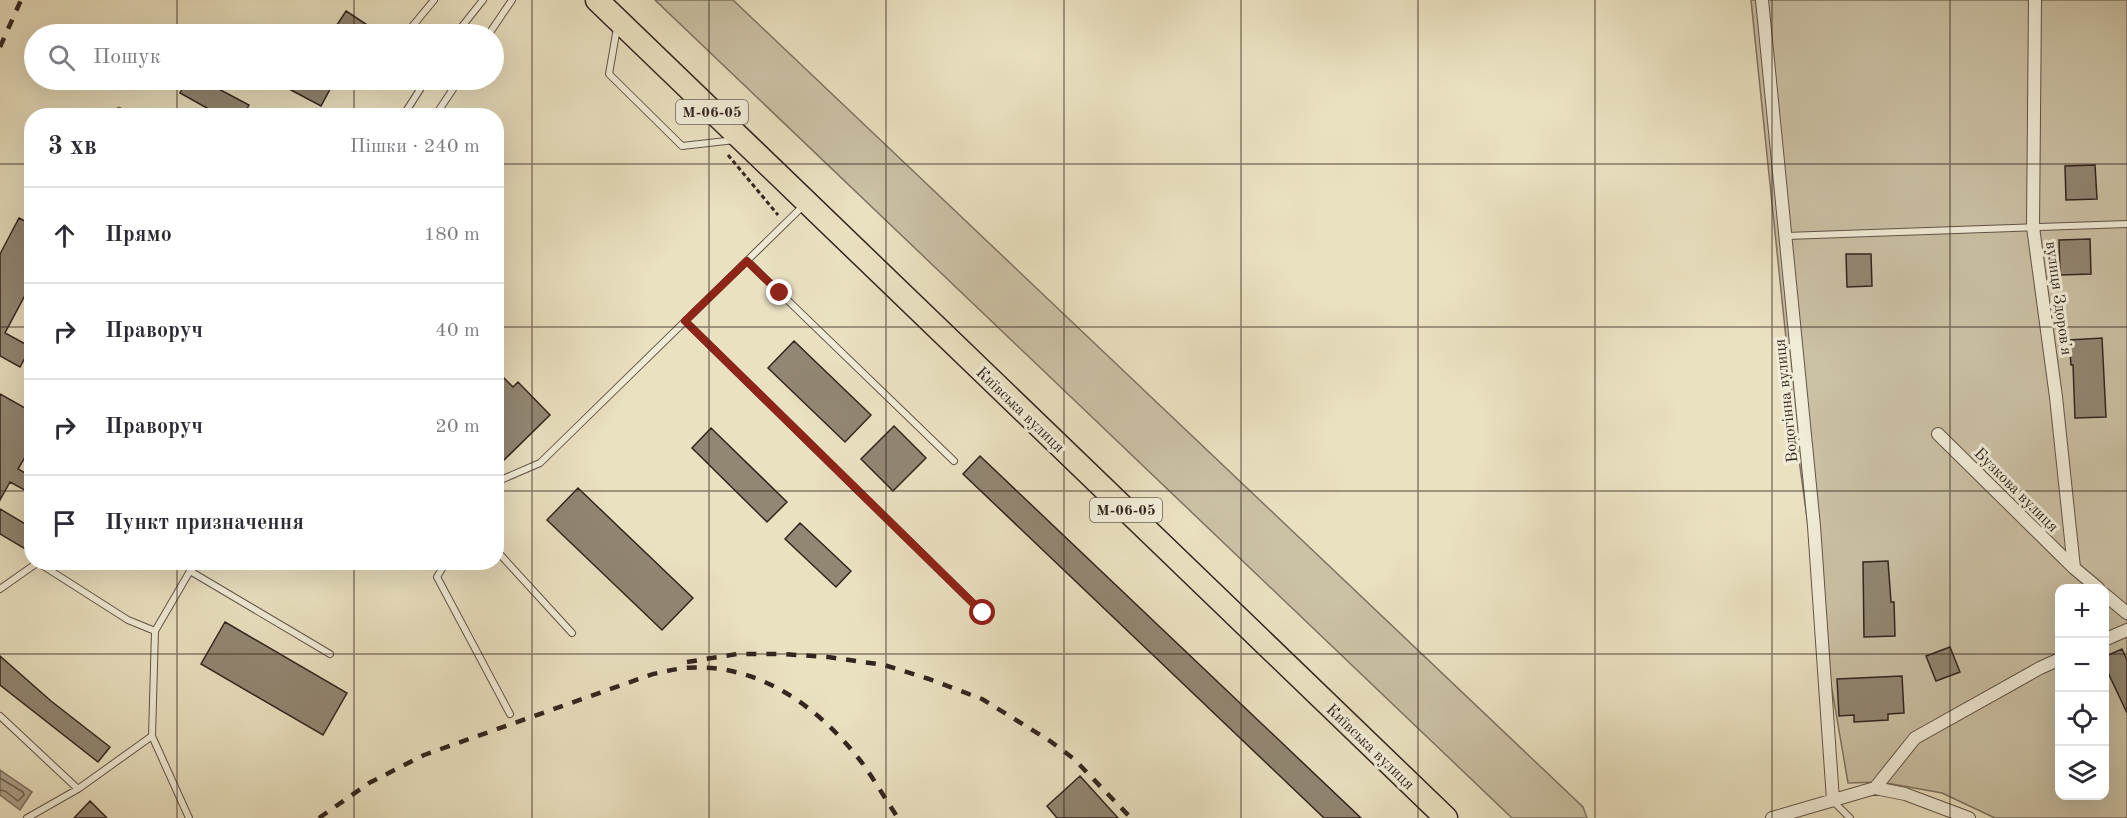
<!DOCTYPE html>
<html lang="uk">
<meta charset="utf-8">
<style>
:root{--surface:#fff;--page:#f2f2f3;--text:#2b2b33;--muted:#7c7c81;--line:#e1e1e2}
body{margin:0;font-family:"Old Standard TT",serif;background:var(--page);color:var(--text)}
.controls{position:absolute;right:18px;bottom:18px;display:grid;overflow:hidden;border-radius:12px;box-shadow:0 6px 24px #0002}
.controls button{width:54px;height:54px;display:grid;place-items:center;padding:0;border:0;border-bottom:2px solid var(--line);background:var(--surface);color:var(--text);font:30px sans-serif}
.stop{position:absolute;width:18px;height:18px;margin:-14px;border:4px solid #8f2418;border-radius:50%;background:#fff}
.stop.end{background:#8f2418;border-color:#fff;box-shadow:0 2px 6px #0008}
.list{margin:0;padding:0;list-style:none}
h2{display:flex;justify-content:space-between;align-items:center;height:78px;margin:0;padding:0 24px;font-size:26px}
h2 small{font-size:20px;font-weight:400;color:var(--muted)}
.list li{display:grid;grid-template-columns:39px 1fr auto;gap:18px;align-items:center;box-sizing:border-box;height:96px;padding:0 24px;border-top:2px solid var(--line)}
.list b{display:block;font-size:22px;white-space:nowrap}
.list em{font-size:20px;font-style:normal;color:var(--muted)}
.icon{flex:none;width:33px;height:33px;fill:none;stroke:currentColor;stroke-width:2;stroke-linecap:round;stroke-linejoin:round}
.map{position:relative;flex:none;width:2127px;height:818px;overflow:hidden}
.search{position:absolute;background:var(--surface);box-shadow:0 6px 24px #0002;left:24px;top:24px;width:480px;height:66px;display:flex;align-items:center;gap:15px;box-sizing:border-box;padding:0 21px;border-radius:33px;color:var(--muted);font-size:22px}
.panel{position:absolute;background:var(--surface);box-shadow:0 6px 24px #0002;left:24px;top:108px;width:480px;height:462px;border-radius:24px}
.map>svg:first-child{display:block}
.green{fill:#cbc1a5;stroke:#7f7362;stroke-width:1.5;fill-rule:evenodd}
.water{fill:#aca18a;stroke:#7c6f5f;stroke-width:1.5}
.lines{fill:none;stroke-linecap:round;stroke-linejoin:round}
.shore{stroke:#706354;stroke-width:1.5}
.building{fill:#928773;stroke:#33251f;stroke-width:1.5}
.lane-casing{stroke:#615448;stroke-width:8}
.street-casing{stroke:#615448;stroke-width:14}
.highway-casing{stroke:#33251f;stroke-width:25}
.path{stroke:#33251f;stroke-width:3;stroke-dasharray:4.5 3;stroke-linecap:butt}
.lane{stroke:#f1ecd7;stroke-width:6}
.street{stroke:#f1ecd7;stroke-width:12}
.highway{stroke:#eae1c1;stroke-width:22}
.rail{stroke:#33251f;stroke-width:4.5;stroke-dasharray:10 10;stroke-linecap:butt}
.route{stroke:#8f2418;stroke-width:8}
.grid{fill:none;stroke:#33251f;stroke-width:1.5;stroke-opacity:0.55}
.labels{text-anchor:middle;stroke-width:6;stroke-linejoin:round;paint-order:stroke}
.shield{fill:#f1ecd7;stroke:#6c6156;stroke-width:1.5}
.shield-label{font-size:15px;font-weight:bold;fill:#33251f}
.street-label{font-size:16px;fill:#33251f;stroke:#f1ecd7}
</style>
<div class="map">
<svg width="2127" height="818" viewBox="0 0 2127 818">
<rect width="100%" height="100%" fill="#eae1c1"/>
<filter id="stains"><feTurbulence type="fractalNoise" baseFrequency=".00333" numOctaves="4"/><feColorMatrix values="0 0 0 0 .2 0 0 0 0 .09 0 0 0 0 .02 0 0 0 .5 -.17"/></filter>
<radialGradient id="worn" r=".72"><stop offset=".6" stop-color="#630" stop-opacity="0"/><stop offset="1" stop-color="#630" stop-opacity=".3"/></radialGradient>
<path class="green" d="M655,0H733L1583,807L1587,818H1512Z
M1751,0H2127V818H1995L1942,793L1881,782L1848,783L1825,649L1797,445ZM2060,588H2104V796H2060Z"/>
<path class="water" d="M0,770L32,792L20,810L0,795Z"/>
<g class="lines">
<path class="shore" d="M0,778L23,792L24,795L18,801L5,791L0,790"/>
</g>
<path class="building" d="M346,11L381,34H331Z
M187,80H202L249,105L243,116H221L180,93Z
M272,80H335L321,106Z
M2095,165L2097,199L2066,200L2065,166Z
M19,218L32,225V282L5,333L31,347L20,367L0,356V254Z
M2090,239L2091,274L2060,275L2059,240Z
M1846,254H1871L1872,286L1847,287Z
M2102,338L2106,417L2075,418L2073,365H2071L2069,340Z
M794,341L871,415L845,442L768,368Z
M496,370L513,387L518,382L550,415L503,461L496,454Z
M0,394L32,412V445L18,469L32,477V494L10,482L0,500Z
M894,426L926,458L893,491L861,459Z
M711,428L787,502L767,522L692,448Z
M980,456L1361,818H1324L963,474Z
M578,488L693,598L662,630L547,520Z
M0,509L32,528V553L0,534Z
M800,523L851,571L836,587L785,539Z
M1888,561L1891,602H1894L1895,636L1864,637L1863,562Z
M225,622L347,693L323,735L201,664Z
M1950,647L1960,672L1936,681L1926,656Z
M2122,649L2127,660V713L2104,664V657Z
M0,656L51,701L110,747L98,762L0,685Z
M1902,676L1904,713L1888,714V720L1854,722V715L1839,716L1837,679Z
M1080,776L1118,818H1057L1047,806Z
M90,801L107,818H74Z"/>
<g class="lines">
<defs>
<path id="lane" d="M617,28L609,74L682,146L735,140
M406,34L434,0
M456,34L483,0
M489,34L512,0
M119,111L124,116
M403,116L426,80
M435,116L459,80
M1786,236L2127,224
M747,261L954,461
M685,321L983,613
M496,482L540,463L804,205
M496,550L572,633
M37,562L128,620L155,631
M446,562L437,577L510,714
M190,571L330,654
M0,589L37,563
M0,716L78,789
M1833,801L1850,818
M27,818L78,789L152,736
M189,818L152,736L155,631L190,571L200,562"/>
<path id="street" d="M1762,0L1814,526L1833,800
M2035,0L2033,227L2056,397L2074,568L2098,588
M1938,434L2074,568
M2104,594L2127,613
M2104,640L2127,630
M1875,788L1915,738L2040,668L2060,659
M1772,818L1875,788L1905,794L1969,818"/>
<path id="highway" d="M597,0L1446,818"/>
</defs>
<use href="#lane" class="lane-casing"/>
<use href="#street" class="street-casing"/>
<use href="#highway" class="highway-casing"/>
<path class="path" d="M728,155L778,215"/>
<use href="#lane" class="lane"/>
<use href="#street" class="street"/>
<use href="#highway" class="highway"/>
<path class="rail" d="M0,47L21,0
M687,662L737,654H783L828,657L884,665L929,679L982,699L1050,741L1074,759L1131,818
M319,818L369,783L424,755L653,674C664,672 674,669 685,668C759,662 820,708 863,764C875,781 886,800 898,818"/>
</g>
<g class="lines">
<path class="route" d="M780,293L747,261L685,321L983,613"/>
</g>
<path class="grid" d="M177,0V34M354,0V34M532,0V818M709,0V818M886,0V818M1064,0V818M1241,0V818M1418,0V818M1595,0V818M1772,0V818M1950,0V818M177,80V116M354,80V116M0,164H32M496,164H2127M0,327H32M496,327H2127M0,491H32M496,491H2127M177,562V818M354,562V818M0,654H2060M2104,654H2127"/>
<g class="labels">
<g class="shield">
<rect x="676" y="100" width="72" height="24" rx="4.5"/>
<rect x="1090" y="498" width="72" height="24" rx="4.5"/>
</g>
<g class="shield-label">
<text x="712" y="117">М-06-05</text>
<text x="1126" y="515">М-06-05</text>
</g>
<g class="street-label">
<text transform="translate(2060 298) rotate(82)" y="6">вулиця Здоровʼя</text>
<text transform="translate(1785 401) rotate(-96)" y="6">Водогінна вулиця</text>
<text transform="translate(1021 409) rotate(44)" y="6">Київська вулиця</text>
<text transform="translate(2017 489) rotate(45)" y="6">Бузкова вулиця</text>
<text transform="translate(1371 746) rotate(44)" y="6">Київська вулиця</text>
</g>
</g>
<rect width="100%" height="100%" filter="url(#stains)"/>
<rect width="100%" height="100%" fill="url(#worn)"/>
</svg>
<div class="controls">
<button>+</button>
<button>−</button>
<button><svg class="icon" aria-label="locate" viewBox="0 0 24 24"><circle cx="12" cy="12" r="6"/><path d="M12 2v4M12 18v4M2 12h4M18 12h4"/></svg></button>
<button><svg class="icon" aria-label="layers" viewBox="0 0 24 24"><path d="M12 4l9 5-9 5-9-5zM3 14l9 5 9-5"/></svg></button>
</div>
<div class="stop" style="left:983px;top:613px"></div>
<div class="stop end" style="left:780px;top:293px"></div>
<div class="search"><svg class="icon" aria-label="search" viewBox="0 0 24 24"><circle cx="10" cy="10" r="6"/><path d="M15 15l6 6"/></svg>Пошук</div>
<section class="panel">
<h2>3 хв<small>Пішки · 240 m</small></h2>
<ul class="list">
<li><svg class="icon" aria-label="ahead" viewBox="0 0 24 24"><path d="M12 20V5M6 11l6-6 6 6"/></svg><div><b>Прямо</b></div><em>180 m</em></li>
<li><svg class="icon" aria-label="right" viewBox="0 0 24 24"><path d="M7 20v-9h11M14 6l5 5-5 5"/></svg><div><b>Праворуч</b></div><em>40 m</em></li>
<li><svg class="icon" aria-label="right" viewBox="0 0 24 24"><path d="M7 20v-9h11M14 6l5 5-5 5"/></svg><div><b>Праворуч</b></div><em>20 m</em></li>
<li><svg class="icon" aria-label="arrive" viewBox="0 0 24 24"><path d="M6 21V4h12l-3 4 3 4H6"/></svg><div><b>Пункт призначення</b></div></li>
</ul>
</section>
</div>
